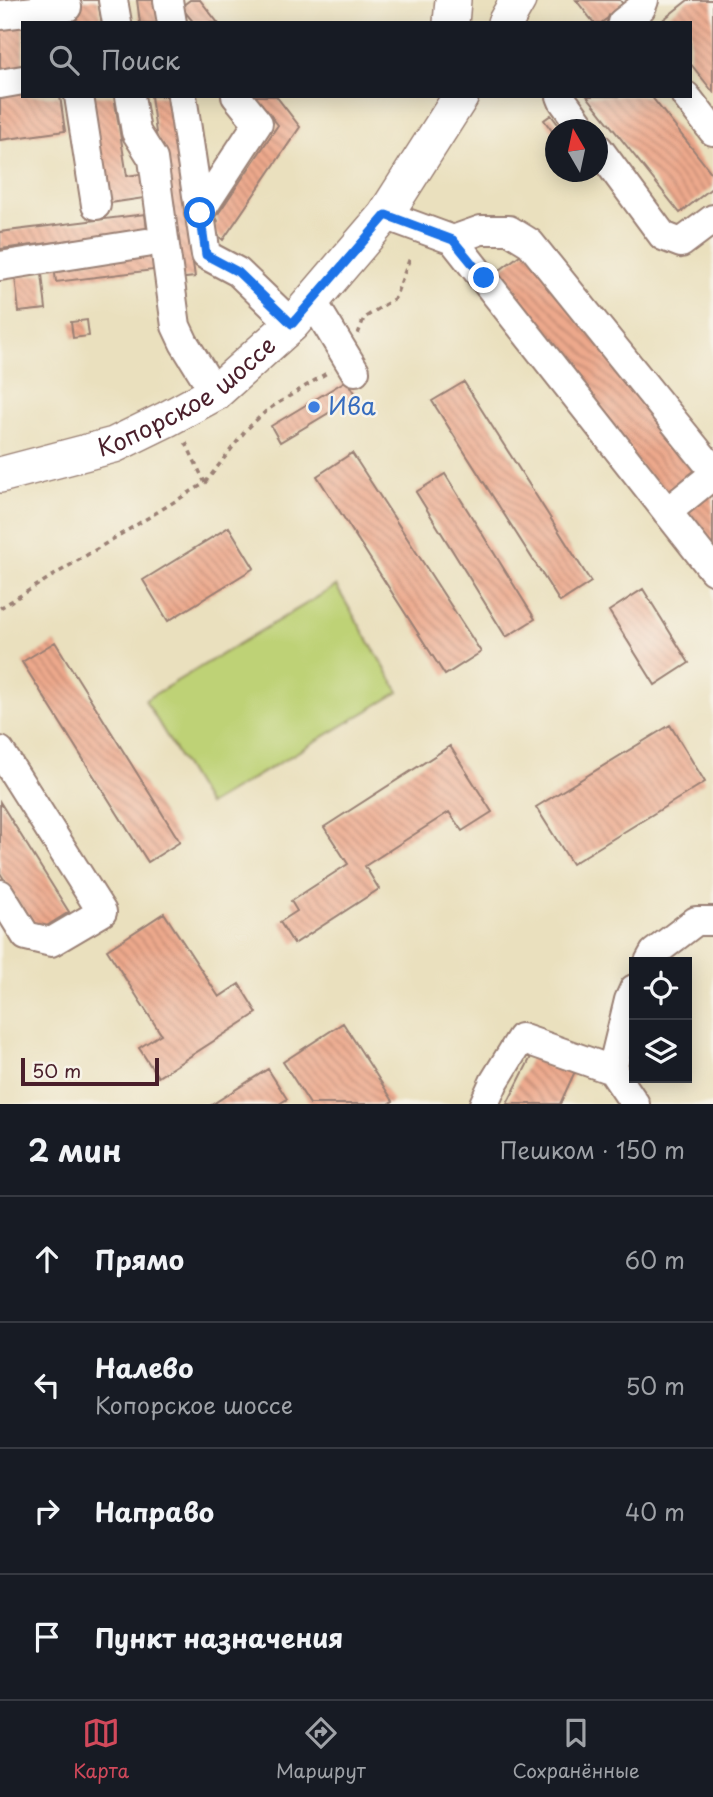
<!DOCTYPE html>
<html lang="ru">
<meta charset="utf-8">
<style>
:root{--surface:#171b24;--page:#20242c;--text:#f1f3f6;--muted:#9ea1a6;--line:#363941;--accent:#d1495b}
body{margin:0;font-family:"Playpen Sans",sans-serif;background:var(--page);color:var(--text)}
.controls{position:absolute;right:21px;bottom:21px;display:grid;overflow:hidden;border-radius:0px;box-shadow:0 4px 18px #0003}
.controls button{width:63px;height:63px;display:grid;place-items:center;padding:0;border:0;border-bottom:2px solid var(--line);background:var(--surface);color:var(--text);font:35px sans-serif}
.compass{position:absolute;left:545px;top:119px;width:63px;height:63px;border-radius:50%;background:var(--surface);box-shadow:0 4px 18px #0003;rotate:351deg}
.scale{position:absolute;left:21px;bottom:18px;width:138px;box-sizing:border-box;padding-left:7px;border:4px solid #4a1f2b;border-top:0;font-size:19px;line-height:24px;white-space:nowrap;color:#4a1f2b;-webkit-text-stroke:5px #f7f3e8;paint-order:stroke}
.stop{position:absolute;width:21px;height:21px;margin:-16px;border:5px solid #1a73e8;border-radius:50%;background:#fff}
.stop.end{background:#1a73e8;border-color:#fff;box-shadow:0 2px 7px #0008}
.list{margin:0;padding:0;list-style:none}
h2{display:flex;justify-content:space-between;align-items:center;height:91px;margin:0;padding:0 28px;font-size:30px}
h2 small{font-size:23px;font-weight:400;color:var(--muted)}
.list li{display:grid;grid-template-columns:46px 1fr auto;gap:21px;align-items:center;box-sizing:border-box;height:126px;padding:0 28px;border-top:2px solid var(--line)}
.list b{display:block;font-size:26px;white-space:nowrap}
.list p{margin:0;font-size:23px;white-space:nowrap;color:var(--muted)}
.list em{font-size:23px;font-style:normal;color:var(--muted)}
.icon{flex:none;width:38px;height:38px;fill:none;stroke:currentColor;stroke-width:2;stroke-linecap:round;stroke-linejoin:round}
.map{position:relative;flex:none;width:713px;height:1104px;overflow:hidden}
.search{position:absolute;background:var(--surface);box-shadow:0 4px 18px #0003;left:21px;right:21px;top:21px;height:77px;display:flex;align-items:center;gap:18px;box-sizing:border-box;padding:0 24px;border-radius:0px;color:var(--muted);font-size:26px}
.sheet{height:595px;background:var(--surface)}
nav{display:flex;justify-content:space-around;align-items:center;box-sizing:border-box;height:98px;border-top:2px solid var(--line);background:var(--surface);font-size:19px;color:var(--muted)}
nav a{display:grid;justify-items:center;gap:4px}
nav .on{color:var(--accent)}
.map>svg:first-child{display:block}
.pitch{fill:#bed276;stroke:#847850;stroke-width:2}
.building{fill:url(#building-back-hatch)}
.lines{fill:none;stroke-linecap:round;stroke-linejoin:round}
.minor-casing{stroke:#9a8074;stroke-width:32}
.major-casing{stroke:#9a8074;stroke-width:38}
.path{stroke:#9a8074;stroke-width:3.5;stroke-dasharray:5 5;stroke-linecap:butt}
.minor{stroke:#fff;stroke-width:28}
.major{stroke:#fff;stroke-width:35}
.route{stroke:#1a73e8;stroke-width:9}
.shop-dot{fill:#3f7fe0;stroke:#f7f3e8;stroke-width:2.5}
.labels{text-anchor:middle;stroke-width:5;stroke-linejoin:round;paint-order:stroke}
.street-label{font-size:24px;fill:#4a1f2b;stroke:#f7f3e8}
.shop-label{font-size:24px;fill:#366cbe;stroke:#f7f3e8;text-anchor:start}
</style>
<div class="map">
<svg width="713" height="1104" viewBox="0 0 713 1104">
<defs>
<pattern id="building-back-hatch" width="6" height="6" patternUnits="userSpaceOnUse" patternTransform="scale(1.75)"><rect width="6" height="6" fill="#eda98c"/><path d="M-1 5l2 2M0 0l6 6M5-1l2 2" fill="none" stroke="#c28973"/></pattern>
</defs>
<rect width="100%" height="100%" fill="#f7f3e8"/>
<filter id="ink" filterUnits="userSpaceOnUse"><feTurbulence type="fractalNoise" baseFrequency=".0143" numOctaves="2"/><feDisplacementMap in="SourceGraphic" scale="14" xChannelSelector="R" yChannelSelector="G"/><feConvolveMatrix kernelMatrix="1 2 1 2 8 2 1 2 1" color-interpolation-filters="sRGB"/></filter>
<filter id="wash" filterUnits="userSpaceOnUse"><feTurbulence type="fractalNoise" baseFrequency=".00686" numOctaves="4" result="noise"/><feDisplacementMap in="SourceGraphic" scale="28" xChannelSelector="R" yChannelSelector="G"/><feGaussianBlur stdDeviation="1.57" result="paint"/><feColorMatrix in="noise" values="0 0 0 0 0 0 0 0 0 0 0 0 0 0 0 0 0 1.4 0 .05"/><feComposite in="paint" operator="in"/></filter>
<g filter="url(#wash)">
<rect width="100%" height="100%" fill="#eae0be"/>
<path class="pitch" d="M336,586L399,692L208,805L145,700Z"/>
<g id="blocks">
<path class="building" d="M73,0H98L102,23H77Z
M137,0H156L159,23H140Z
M190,0H200L218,23H194L181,7Z
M576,0H620L624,6L601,23H594Z
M688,0H713V92L690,63V23H659Z
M0,23H23V68L0,71Z
M23,92V96H60L65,131L0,140V95Z
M87,96H114L127,176L147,173L151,197L103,204Z
M151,96H169L195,277L176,279Z
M255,96H276L300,127L223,240L212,230L218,221L216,217L278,125Z
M587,96H651L713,175V187L680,213Z
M551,115L560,127L553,132L544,120Z
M145,214L147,231L0,249V232Z
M528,249L704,469L666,500L492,276Z
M152,253L154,270L56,282L54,265Z
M42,274L46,309L19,312L15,277Z
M87,320L89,336L73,338L71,322Z
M347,380L357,396L280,442L271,426Z
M464,382L591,582L560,602L432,401Z
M352,453L481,652L445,675L317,476Z
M445,474L535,619L506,637L416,492Z
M713,488V557L680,515Z
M229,527L254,568L168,621L143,580Z
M643,589L689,663L655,685L609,611Z
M55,642L180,842L148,862L22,662Z
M670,725L705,782L572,864L536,807Z
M450,746L492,812L462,831L449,812L365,866L379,889L294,944L280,922L297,911L291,901L348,864L324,827Z
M0,802L69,912L37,932L0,873Z
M164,913L219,997L239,984L257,1013L158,1077L139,1048L161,1034L107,950Z
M343,1023L393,1101L389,1104H310L283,1062Z
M535,1049L577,1067L560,1104H507Z
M268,1069L287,1099L279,1104H213Z"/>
</g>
</g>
<g filter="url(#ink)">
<use href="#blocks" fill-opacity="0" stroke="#9a8074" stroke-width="2"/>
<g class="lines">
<defs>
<path id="minor" d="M113,0L117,23
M168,0L172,23
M0,15L67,7
M622,23L641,8L644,0
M0,84L23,80
M79,96L96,205
M130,96L136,132L153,159L176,326L184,343L215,393
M182,96L206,255L238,272L292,324
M561,96L563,101L584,130
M686,96L713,131
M598,148L663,236L681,243L713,219
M199,213L258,123L236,96
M385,215L453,240L713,570
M453,240L481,230H509L530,243L713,470
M0,266L146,243
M313,302L355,371
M667,512L713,475
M0,751L102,912L51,942L26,936L0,894
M649,962L654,953L696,921H713
M612,1070L629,1000L634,989
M484,1104L494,1082L521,1038L612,1070L635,1104"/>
<g id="major">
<path d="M451,23L453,0"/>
<path d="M505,23L518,0"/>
<path id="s1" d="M0,475L114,445L167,419L215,393L292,324L385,215L461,96"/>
</g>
</defs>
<use href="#minor" class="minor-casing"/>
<use href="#major" class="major-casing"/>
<path class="path" d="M358,334L364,318L395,298L411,255
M205,483L246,430L267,410L330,371
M0,608L205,483L184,439"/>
<use href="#minor" class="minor"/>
<use href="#major" class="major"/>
</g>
</g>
<g class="lines" filter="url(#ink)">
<path class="route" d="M200,213L206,255L238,272L292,324L386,215L453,240L484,278"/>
</g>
<circle class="shop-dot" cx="314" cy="407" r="7"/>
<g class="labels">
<g class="street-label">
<text dy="8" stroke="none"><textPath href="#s1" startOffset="205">Копорское шоссе</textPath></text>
</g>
<g class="shop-label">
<text x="328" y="415">Ива</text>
</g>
</g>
</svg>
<div class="controls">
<button><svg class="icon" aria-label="locate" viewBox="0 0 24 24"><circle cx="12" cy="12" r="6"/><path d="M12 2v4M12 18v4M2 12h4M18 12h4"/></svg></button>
<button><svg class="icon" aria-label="layers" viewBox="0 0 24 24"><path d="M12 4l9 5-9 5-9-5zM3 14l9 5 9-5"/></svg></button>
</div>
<svg class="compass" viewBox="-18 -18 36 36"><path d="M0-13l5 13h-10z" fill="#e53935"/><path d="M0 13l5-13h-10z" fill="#9ea1a6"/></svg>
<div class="scale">50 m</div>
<div class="stop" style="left:200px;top:213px"></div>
<div class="stop end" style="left:484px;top:278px"></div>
<div class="search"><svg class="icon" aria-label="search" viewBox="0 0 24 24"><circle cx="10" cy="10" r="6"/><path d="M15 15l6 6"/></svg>Поиск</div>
</div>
<section class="sheet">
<h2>2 мин<small>Пешком · 150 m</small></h2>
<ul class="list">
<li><svg class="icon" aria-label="ahead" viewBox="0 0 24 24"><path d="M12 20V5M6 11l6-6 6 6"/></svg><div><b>Прямо</b></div><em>60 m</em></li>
<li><svg class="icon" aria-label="left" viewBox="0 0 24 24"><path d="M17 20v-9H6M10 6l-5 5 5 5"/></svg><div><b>Налево</b><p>Копорское шоссе</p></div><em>50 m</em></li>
<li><svg class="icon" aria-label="right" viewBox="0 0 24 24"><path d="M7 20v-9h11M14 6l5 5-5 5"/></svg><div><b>Направо</b></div><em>40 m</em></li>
<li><svg class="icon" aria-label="arrive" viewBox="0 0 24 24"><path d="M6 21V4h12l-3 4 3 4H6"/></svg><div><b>Пункт назначения</b></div></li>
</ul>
</section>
<nav>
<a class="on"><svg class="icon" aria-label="map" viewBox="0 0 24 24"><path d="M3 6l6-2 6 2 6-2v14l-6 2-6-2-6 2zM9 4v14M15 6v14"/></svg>Карта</a>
<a><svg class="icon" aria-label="directions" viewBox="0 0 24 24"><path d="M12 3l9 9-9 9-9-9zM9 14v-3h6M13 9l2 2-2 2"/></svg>Маршрут</a>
<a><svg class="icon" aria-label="saved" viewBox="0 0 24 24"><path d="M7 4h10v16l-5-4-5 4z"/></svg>Сохранённые</a>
</nav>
